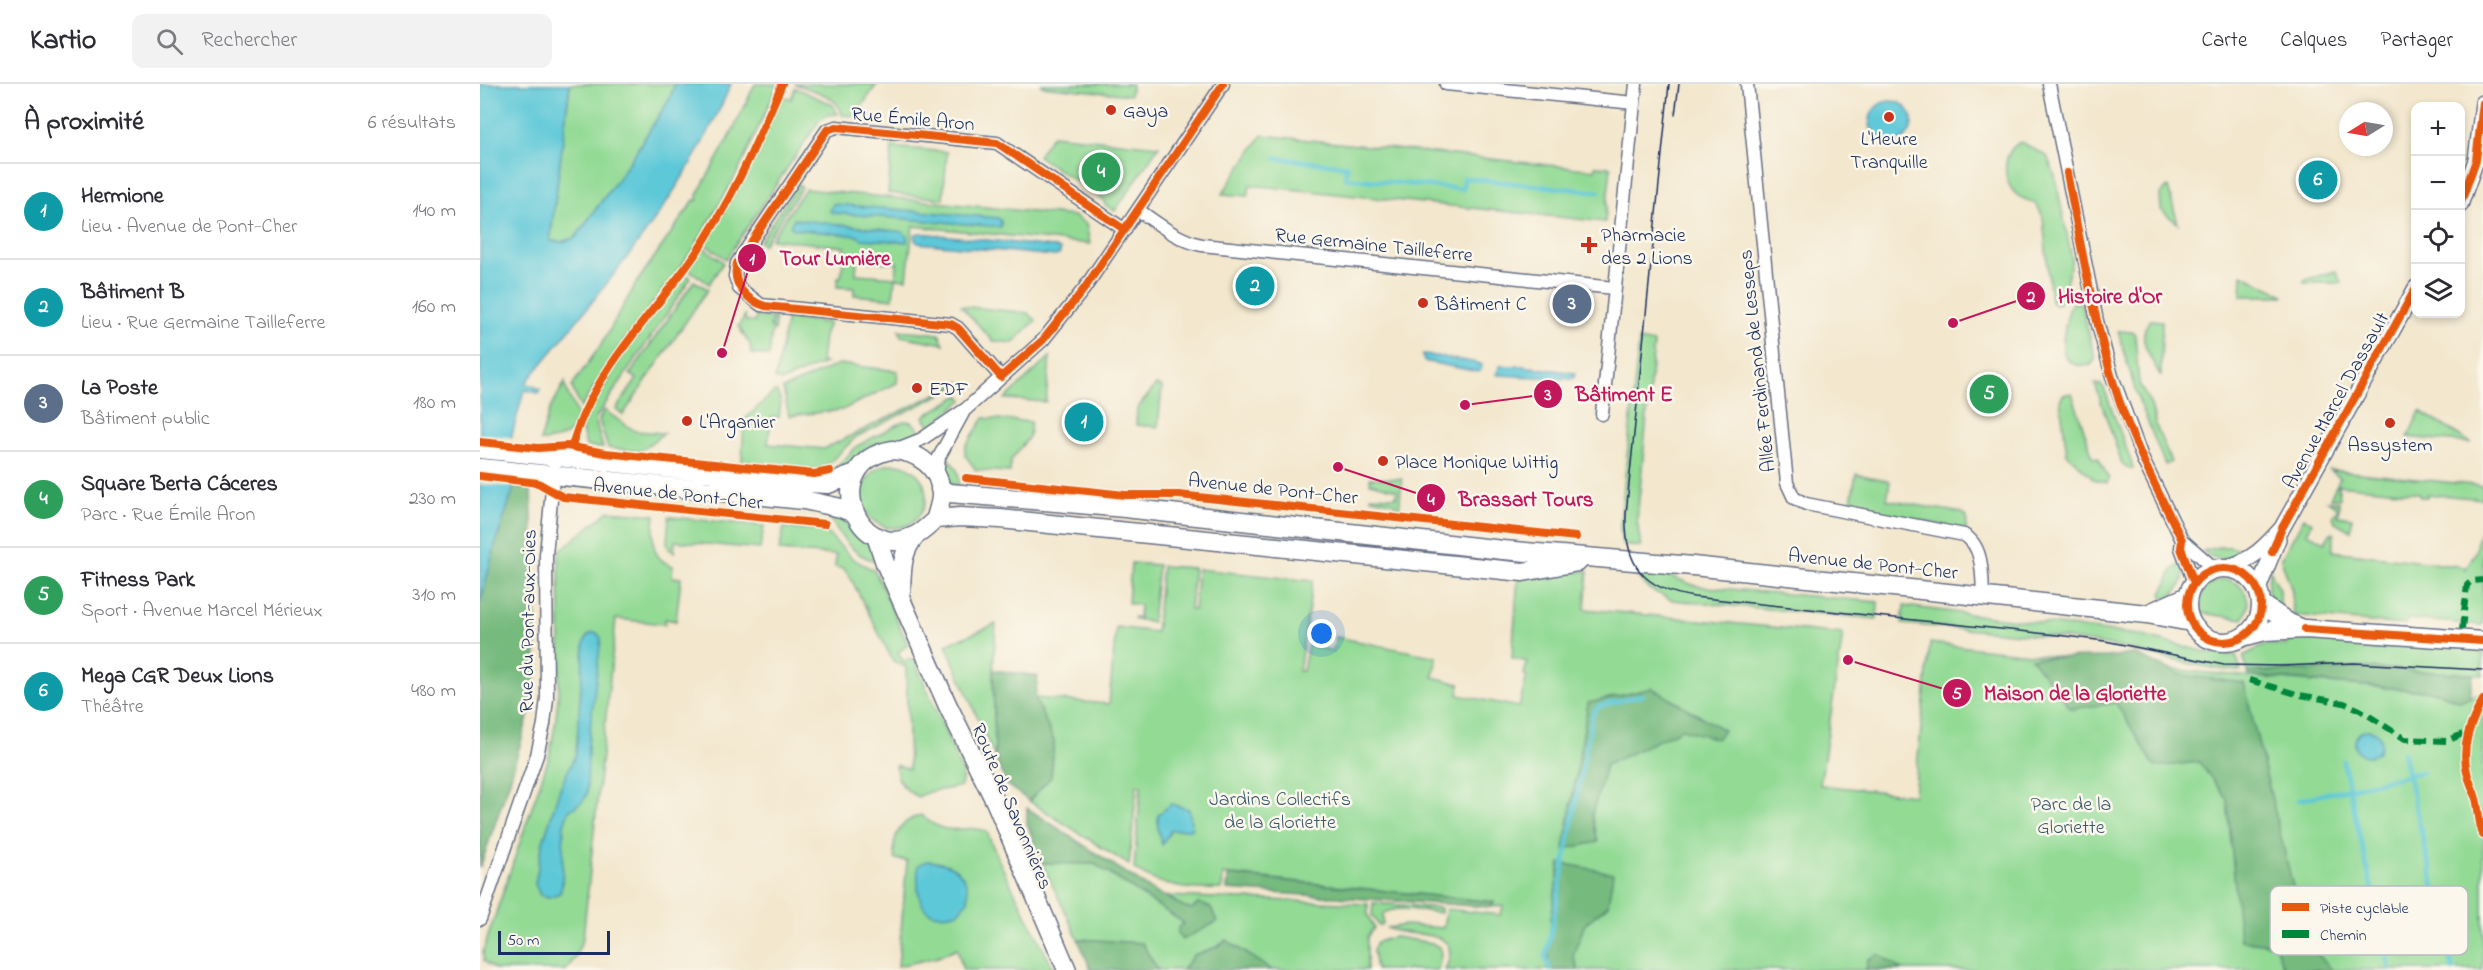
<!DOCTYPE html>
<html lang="fr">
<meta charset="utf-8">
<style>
:root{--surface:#fff;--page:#f2f2f3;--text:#2b2b33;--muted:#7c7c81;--line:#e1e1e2;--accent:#111827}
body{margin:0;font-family:"Indie Flower",sans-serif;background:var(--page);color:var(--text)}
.controls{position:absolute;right:18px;top:18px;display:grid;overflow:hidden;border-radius:12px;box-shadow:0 3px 9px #0003}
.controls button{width:54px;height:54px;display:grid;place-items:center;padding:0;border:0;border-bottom:2px solid var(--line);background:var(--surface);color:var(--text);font:30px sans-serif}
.compass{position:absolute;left:1859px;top:18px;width:54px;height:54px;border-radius:50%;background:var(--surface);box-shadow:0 3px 9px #0003;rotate:259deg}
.scale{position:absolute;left:18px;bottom:15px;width:112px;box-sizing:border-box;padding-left:6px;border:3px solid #1b2f5e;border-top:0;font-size:16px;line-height:21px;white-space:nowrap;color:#1b2f5e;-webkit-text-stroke:4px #fbf7ec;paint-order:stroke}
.you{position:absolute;left:842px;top:550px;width:21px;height:21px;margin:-15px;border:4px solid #fff;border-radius:50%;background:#1a73e8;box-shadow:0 0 0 9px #1a73e833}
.badge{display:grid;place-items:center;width:39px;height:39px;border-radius:50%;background:var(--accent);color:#fff;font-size:20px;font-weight:700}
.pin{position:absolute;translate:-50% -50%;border:3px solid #fff;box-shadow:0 2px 6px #0006}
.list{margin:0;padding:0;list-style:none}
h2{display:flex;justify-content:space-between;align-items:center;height:78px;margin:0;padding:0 24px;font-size:26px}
h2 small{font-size:20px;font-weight:400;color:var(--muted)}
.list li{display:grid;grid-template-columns:39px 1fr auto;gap:18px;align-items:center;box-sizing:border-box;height:96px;padding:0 24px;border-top:2px solid var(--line)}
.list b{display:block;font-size:22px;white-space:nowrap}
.list p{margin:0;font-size:20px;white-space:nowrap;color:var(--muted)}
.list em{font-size:20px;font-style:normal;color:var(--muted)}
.icon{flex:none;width:33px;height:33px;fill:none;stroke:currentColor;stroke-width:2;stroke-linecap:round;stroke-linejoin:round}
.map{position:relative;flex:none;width:2003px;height:886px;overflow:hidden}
header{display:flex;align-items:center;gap:36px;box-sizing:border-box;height:84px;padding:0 30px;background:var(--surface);border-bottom:2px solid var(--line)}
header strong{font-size:28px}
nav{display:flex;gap:33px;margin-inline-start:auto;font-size:21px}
.search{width:420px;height:54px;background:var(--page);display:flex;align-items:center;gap:15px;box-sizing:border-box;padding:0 21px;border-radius:12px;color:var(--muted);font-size:22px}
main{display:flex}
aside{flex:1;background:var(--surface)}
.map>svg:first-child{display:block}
.green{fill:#93da95;stroke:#57847a;stroke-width:1.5;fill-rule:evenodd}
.forest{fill:#76ba7e;stroke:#48746e;stroke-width:1.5}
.water{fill:#5dc8d8;stroke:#3c7c9b;stroke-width:1.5}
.pier{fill:#f3e7cd}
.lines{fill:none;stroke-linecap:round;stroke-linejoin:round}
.stream{stroke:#5dc8d8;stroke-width:4.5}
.minor-casing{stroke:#676f85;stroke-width:15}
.tertiary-casing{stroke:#676f85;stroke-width:18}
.secondary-casing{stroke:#676f85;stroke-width:21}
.minor{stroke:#fff;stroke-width:12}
.tertiary{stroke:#fff;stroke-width:15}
.secondary{stroke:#fff;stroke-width:18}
.tram{stroke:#1b2f5e;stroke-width:1.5}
.quiet{stroke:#00873e;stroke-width:6;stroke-dasharray:12 6;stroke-linecap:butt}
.cycleway-casing{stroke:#fbf7ec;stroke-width:11}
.cycleway{stroke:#e8590c;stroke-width:8}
.poi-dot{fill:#c8321e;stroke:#fbf7ec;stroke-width:2}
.labels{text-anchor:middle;stroke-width:5;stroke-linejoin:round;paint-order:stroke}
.poi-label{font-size:20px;fill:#1b2f5e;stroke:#fbf7ec;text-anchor:start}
.street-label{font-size:20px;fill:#1b2f5e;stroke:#fbf7ec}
.park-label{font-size:20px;fill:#395a6c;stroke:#fbf7ec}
.key{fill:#fbf7ec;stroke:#b8bbc1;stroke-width:1.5}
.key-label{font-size:16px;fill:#1b2f5e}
.leader{fill:none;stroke:#c2185b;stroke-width:2}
.callout-dot{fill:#c2185b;stroke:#fbf7ec;stroke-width:2}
.mark-label{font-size:18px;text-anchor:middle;font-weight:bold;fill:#fff}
.callout-label{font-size:21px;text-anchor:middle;font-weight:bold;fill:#c2185b;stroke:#fbf7ec;stroke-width:5;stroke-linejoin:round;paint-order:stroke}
</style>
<header>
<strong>Kartio</strong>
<div class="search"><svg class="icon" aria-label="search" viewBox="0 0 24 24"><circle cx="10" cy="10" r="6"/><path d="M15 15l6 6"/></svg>Rechercher</div>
<nav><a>Carte</a><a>Calques</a><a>Partager</a></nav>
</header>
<main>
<aside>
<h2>À proximité<small>6 résultats</small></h2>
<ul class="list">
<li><span class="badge" style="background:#0f9aa8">1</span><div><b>Hermione</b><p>Lieu · Avenue de Pont-Cher</p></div><em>140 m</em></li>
<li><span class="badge" style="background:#0f9aa8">2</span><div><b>Bâtiment B</b><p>Lieu · Rue Germaine Tailleferre</p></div><em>160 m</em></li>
<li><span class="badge" style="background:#5c6f8a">3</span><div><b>La Poste</b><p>Bâtiment public</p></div><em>180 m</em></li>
<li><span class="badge" style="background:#2e9e5b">4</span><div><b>Square Berta Cáceres</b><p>Parc · Rue Émile Aron</p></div><em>230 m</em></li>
<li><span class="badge" style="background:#2e9e5b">5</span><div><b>Fitness Park</b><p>Sport · Avenue Marcel Mérieux</p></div><em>310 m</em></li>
<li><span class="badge" style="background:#0f9aa8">6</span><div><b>Mega CGR Deux Lions</b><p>Théâtre</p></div><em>480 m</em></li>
</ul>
</aside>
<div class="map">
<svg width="2003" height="886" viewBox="0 0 2003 886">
<rect width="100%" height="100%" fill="#fbf7ec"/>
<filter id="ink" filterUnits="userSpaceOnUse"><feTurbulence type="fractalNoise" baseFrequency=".0167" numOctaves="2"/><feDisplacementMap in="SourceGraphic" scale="12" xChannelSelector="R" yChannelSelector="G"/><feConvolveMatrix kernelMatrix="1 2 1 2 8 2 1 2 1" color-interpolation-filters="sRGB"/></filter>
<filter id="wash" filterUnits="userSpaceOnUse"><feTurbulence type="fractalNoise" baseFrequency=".008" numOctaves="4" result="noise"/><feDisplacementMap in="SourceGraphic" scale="24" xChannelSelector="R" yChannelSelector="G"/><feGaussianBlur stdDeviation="1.35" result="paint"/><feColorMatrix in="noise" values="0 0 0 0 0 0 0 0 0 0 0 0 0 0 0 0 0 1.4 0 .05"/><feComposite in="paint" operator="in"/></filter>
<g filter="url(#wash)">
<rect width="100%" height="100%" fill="#f3e7cd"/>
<path class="green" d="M90,0H195L189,16L145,85L95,154L81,158L70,157Z
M275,0H298L260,84L213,166L137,266L101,324L92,304L93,300L121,261L157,198L214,116L217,117V111L251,50Z
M314,0H397L375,32L362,31C359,11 331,6 314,0Z
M561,0H652L650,11L561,2Z
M315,4L352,20L358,30L347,31L339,37L246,175L225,160L256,106L301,11L311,15Z
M572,51L679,62L635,127L624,120L625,117L558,72Z
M782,51L1115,86V82L1131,83L1125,138L770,101L768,112L742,110Z
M1541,58L1567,72L1575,92L1592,175L1581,218L1576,220L1571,217L1563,134C1555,111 1548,121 1536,110C1521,96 1522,67 1541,58Z
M412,63L467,68L463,115L408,109Z
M318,100L322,103L283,161L279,158Z
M1688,103L1698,140L1681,126L1680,110Z
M325,105L594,132L606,140L610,160L433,142L427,195L415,194L413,215L374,211V204L357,203L358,193H361L365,163L291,155ZM377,176L417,179L416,193L376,190Z
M223,163L242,177L243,179L229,200L208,185Z
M1856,187L1861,199H1824V196Z
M205,189L211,194L115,335L123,364L106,362L101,341L144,268Z
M1762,190L1805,212H1761Z
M214,197L228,205L143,331L136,325L157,295L150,290Z
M1593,218L1600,219L1602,222L1615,275L1611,281C1569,287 1585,244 1590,222Z
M481,222L548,229L556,236L533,259L513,257Z
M265,231L266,237L275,238L276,232L291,233L290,244H292L293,233H296L294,247H292L289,272L271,270L270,260L261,247V244L258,243Z
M307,234L349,239L344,252L341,278L345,279L302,297L295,295Z
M1670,236L1682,237L1681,293C1673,276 1654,255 1670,236Z
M419,246L459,250L464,260L421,252Z
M1638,247L1653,248L1655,251L1659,300L1671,321L1676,342L1691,378L1685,381L1656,309Z
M1159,256L1174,259L1157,436L1161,463L1142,461L1140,442Z
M570,273L566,318L525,315Z
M359,280L418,287L417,299L362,326L309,332L303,305Z
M85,298C85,311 97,322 97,334C96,352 74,357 60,357L70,325Z
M480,298L479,301L376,353L342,386L262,378L264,336L294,308H297L301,318L299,333L291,334L288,360L344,365Z
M1615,300L1621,301L1624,304L1652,380L1653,384L1651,385L1643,381L1641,377Z
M676,301L682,303L678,343L656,341L657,325Z
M1592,309L1613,374H1618L1629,395L1627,399L1615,396L1587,370L1580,316L1583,311Z
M480,311L483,316L451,342L445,336L444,332Z
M124,326L155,347L184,349L160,367L128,364L119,336Z
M1940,327L1991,359L1928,353Z
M504,334L551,338L549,353L531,376L530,388L496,386L485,371V363Z
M424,337L432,338L442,349L391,361L355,390L356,384L377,362Z
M466,372C476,382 481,389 478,403C466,396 460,386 466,372Z
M382 412a32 32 0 1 1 64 0a32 32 0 1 1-64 0Z
M1850,386L2003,402V415L1947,410V413H1940L1939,409L1858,401L1860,415L1850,414L1860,394Z
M1376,390L1410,397L1407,416L1482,429L1487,433L1486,446L1370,423Z
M890,394L922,395L919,427H915V419L891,414V412L916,413L917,406L890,399Z
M1848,417L1859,418L1858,432L1872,434L1871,447L1855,438L1853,432L1858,424Z
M129,427L175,431C173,453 168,474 193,482L192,493L201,494L196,537L185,535V540L136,535L103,854L95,874L86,886H16L4,877L3,867L69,673C85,605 79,537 79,467Z
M349,430L366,439L391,462L396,477C373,472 357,450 349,430Z
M189,433L284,442L280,465L195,457L194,468L189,465L187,458Z
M1824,434L1832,439L1827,449L1845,458L1851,449L1854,450L1852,467L1985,483V487L1996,467L1997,455L2003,445V541L1929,535L1925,540H1915L1813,531L1812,507L1801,475Z
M304,444L344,446L373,475L395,487L428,561L418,568L423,577L434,575L483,690L481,702C466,707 451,704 438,713C425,706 416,698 416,681L429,685L426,583L413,577L370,493L364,485L355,483L356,471L299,467Z
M1739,463H1750L1772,470C1754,475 1738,480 1723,467Z
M1703,476C1706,496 1702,505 1686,516L1682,510L1693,485Z
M651,479L678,481L672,538L654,535V533L659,534L660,521L648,519Z
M682,482L714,484L710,525L714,526L718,485L833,497L819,587H823L828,561L853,567L856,553L957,573L953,593L980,600L978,611L1039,623L1047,592L1044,591L1047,578L1032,574L1038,493L1108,487L1105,525L1363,550L1340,701L1434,711L1450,559L1726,589L1958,608L1979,617L2003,609V886H965C987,840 929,856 907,844L926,841L963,844L966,825L1020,831L1024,821L1011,823L1014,818L743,790L742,805C709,806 682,804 654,785L661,701H657L649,781L549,717L571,693L574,658L555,614L629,620L636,543L676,548Z
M1790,486L1800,506V529C1787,515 1786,505 1790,486Z
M1152,487L1181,489L1216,502L1398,518L1397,535L1191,516L1169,505Z
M1745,495C1765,499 1774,517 1763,535L1721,529C1717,511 1726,497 1745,495Z
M1424,522L1658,551L1726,568L1756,571L1761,587C1714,584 1672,569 1626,561C1559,549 1490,546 1422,540Z
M516,540L513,586L515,674L466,561Z
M1811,554L2003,564V591L1884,584L1768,588L1763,572L1787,560L1806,561Z
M441,731C472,758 480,737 507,748L518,775L574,886H483L477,864L458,873L418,882L427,777L415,775C411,754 419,737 441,731Z
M562,779L615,780L704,839L702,856L712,825L704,824L688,812L888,820V831L894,844L887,853V886H792L746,856L737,863L714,871L702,886H676L662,859L598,855Z
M893,819L961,824V829C945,828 916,820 903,830V840L899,842L892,831Z
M915,853L952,859L960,864L961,871L958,886H896L893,866L897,858Z"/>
<path class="forest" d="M34,403L51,405L56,537L55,609L30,696L0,784V520L15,461Z
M1654,570L1701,591L1764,599L1826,857L1852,886H1804L1795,861L1760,856L1747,715L1719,678L1675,683L1636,619L1591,625L1551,574L1627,573Z
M1884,584L1993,590L1990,613L1979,617L1958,608L1769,592L1768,588Z
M513,586L558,592L555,614L574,657L571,693L549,717L527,701L515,674Z
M1172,604L1244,646L1237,655L1202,645L1126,681L1112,731L1118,758L1084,765L1108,619Z
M547,724L678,810C691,813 699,824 712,825L719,819L731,824L737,838L702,856L698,849V844L704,839L615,780L562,779L547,739Z
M1080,779L1133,789L1128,821L1105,840L1093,871L1098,886H1068L1071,834Z
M748,791L1014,818L1011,823L747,806Z
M598,855L662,859L678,886H611Z
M746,856L792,886H702L714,871L737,863Z
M1399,870L1422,886H1386L1388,875Z"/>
<path class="water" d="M0,0H90L70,157L81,158L95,154L145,85L189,16L195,0H251C202,116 124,203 46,299L60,305L59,309L44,306L32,351L34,403L15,461L0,520Z
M1390 38a21 21 0 1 1 42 0a21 21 0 1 1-42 0Z
M353,120L518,134L521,137V143L353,129L350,127Z
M314,135L423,148L427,152V158L381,155L378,152L314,145L310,142Z
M440,149L574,163L580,165V170L575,172L438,159L435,156V150Z
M944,270L998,279L1002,281L1001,286L998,288L944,277L942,271Z
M1020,282H1042L1095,289L1094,294L1091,295L1019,291L1016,290Z
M112,549H117L121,554L108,662L107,710L103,717L89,727L84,740L82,802L80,809L69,813L60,811L55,800L63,758L80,704L96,670L104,560L107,552Z
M1875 659a13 13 0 1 1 26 0a13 13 0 1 1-26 0Z
M691,720L709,725L712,745L691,746L682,761L678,746V731Z
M448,777C474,779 489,789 488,816L478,828C437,840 437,812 438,781Z"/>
<path class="pier" d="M0,350L35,354L37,403L0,400Z"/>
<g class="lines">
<path class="stream" d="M795,74L867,82L865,94L983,105L984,94L1119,108
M1923,668L1973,886
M1863,677L1910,886
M1818,716L1942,688
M1070,886L1066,874L1113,629L1119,622L1163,611"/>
</g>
</g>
<g filter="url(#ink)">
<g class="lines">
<defs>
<path id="minor" d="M966,0L1154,19
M1267,0L1307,399L1314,414L1326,420L1484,451C1504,462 1502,493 1503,513
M1569,0L1617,237L1632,292L1663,376L1702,456L1701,464L1714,499
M658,126C677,139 699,157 722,161L1134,204
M521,293L478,244L471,240L281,221L259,204L255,192L257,179L347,46L356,43L517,59L645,146
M1122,330L1156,0
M417,365L442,355L486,325L563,256L604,205L743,0
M457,392L459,373L483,329
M1702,456L1735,485
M0,835L57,671L64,640L67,614L66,471L74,383"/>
<path id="tertiary" d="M1980,121L1996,76L2003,19
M1747,483C1772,477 1785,463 1802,444L1936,204
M1778,505L1798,455"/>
<path id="secondary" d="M0,365L329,399L348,400L376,390
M412,366C438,367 461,384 461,411C461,420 457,427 456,435C449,441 443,448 434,452C375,480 339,379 412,366Z
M0,384L324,416L361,424L374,429
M460,405L470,409L645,424L1023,466L1213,482L1667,530L1711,538
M456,435L480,433L520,435L1043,488L1098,478
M396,452L405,479L467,620L515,717L587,886
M1707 521a37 37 0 1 1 74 0a37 37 0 1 1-74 0Z
M421,507C422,486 421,469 435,452
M1782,520L1809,539L1823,545
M1667,530L1708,512
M1766,552L1785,547L1825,545L2003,557"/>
</defs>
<use href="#minor" class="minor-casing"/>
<use href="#tertiary" class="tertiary-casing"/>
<use href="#secondary" class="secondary-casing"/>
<use href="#minor" class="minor"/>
<use href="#tertiary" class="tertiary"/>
<use href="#secondary" class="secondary"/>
<path class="tram" d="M1189,0L1146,430C1144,481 1163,505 1214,513L1577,551L1625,557L1744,581L1802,582L1874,579L2003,586
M1195,31L1199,0"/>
<path class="quiet" d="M1982,545L1987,501L1992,497L2003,496
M1769,596L1820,611L1864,619L1880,626L1925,655L1967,657L1989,647"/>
<defs>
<path id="cycleway" d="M1587,89C1600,157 1612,225 1631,291C1648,349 1675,402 1702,456L1701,464L1714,499
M1980,121L1996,76L2003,19
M645,146L517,59L356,43L347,46L257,179C251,200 266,216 285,222L471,240L478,244L521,293L563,256L604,205L743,0
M0,358L58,364L87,362L125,369L334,390L350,387
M92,362C112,289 169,235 212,175C250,121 276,60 302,0
M0,392L58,399L83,413L345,440
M486,394L645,411H699L1096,453
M1792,468L1802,444L1936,204
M1707 521a37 37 0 1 1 74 0a37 37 0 1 1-74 0Z
M1825,545L2003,557
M2003,616C1990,639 1981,662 1987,688C1989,698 1995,708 1997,719C1999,730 1999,740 2003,751"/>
</defs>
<use href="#cycleway" class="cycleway-casing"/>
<use href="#cycleway" class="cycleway"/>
</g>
</g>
<g class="poi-dot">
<circle cx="631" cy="26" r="6"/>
<circle cx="1409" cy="33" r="6"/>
<path d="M1106 152h6v6h6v6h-6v6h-6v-6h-6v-6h6z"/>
<circle cx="943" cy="219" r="6"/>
<circle cx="437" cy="304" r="6"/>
<circle cx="207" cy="337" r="6"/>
<circle cx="1910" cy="339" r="6"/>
<circle cx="903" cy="377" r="6"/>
</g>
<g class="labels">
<g class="poi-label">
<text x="643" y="33">Gaya</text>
<text x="1409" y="61" text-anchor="middle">L'Heure<tspan x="1409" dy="23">Tranquille</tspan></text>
<text x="1121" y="157">Pharmacie<tspan x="1121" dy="23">des 2 Lions</tspan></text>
<text x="955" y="226">Bâtiment C</text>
<text x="449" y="311">EDF</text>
<text x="219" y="344">L'Arganier</text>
<text x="1910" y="367" text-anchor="middle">Assystem</text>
<text x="915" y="384">Place Monique Wittig</text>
</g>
<g class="street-label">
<text transform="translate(433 34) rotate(5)" y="7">Rue Émile Aron</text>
<text transform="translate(894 160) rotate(6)" y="7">Rue Germaine Tailleferre</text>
<text transform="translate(1276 277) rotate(-96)" y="7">Allée Ferdinand de Lesseps</text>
<text transform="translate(1855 316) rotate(-61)" y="7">Avenue Marcel Dassault</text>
<text transform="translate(793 404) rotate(6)" y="7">Avenue de Pont-Cher</text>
<text transform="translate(198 409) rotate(6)" y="7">Avenue de Pont-Cher</text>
<text transform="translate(1393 479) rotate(6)" y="7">Avenue de Pont-Cher</text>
<text transform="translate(47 537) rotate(-89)" y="7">Rue du Pont-aux-Oies</text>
<text transform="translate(533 722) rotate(67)" y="7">Route de Savonnières</text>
</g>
<g class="park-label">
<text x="800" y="721">Jardins Collectifs<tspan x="800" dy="23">de la Gloriette</tspan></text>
<text x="1591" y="726">Parc de la<tspan x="1591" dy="23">Gloriette</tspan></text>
</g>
</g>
<rect x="1790" y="802" width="198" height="69" rx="9" class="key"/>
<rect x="1802" y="819" width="27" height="8" fill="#e8590c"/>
<rect x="1802" y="846" width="27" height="8" fill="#00873e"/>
<g class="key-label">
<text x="1840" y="829">Piste cyclable</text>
<text x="1840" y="856">Chemin</text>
</g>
<path class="leader" d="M242 269L272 174M1473 239L1551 212M985 321L1068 310M858 383L951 414M1368 576L1477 609"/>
<g class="callout-dot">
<circle cx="242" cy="269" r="6"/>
<circle cx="1473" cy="239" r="6"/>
<circle cx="985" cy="321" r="6"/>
<circle cx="858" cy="383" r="6"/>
<circle cx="1368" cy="576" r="6"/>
<circle cx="272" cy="174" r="15"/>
<circle cx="1551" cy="212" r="15"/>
<circle cx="1068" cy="310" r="15"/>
<circle cx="951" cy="414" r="15"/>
<circle cx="1477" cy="609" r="15"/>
</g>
<g class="mark-label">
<text x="272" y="180">1</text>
<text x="1551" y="218">2</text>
<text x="1068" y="316">3</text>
<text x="951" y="421">4</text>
<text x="1477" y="615">5</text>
</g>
<g class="callout-label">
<text x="355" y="181">Tour Lumière</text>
<text x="1630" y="219">Histoire d'Or</text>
<text x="1144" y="317">Bâtiment E</text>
<text x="1046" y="422">Brassart Tours</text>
<text x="1595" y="616">Maison de la Gloriette</text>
</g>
</svg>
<div class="controls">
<button>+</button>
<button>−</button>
<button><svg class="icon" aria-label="locate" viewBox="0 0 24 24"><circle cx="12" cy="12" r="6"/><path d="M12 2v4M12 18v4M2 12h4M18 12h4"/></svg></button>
<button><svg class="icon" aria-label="layers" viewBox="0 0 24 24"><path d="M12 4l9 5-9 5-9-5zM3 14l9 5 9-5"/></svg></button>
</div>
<svg class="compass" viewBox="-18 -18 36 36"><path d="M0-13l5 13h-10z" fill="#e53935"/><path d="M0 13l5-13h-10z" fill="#7c7c81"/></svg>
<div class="scale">50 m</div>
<div class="you"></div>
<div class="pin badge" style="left:604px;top:338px;background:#0f9aa8">1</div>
<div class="pin badge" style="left:775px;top:202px;background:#0f9aa8">2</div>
<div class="pin badge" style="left:1092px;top:220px;background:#5c6f8a">3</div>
<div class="pin badge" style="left:621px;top:88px;background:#2e9e5b">4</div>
<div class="pin badge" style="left:1509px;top:310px;background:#2e9e5b">5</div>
<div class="pin badge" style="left:1838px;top:96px;background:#0f9aa8">6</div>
</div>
</main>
